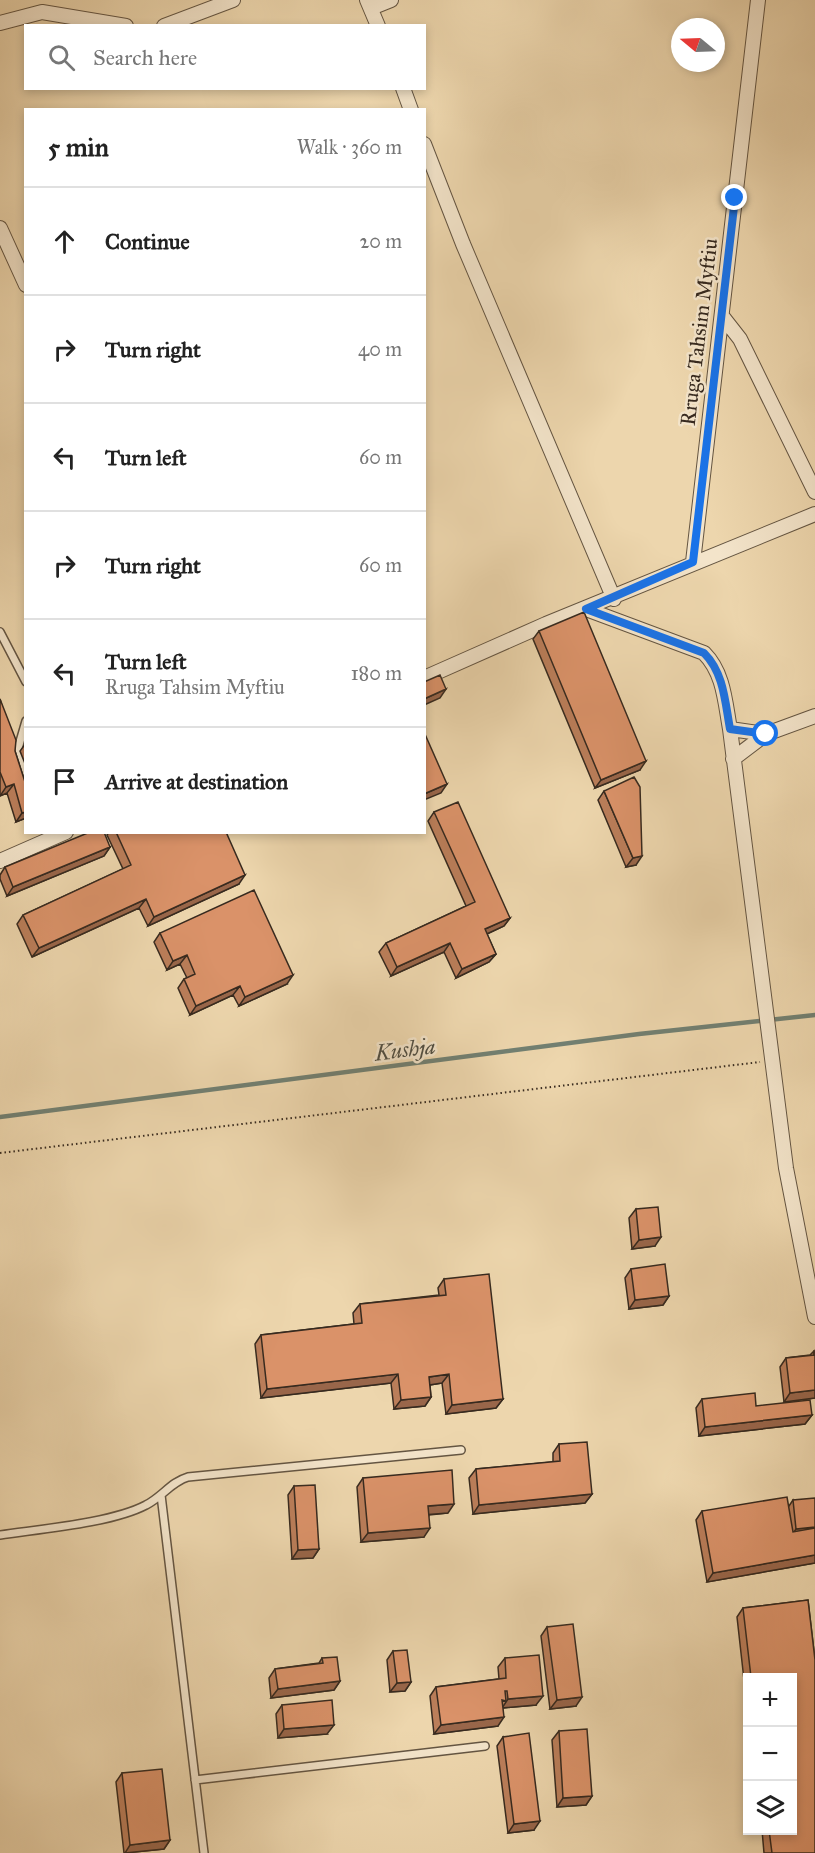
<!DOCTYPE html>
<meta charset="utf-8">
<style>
:root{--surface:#fff;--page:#f6f6f6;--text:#222;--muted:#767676;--line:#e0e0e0}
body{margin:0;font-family:"IM FELL Great Primer",serif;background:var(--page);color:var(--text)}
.controls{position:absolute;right:18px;bottom:18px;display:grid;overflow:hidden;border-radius:0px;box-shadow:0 3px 9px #0003}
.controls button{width:54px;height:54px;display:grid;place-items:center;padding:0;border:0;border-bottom:2px solid var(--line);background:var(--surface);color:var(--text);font:30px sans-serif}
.compass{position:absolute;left:671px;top:18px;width:54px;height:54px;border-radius:50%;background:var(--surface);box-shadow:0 3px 9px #0003;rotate:289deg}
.stop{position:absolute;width:18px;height:18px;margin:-14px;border:4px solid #1a73e8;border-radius:50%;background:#fff}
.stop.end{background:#1a73e8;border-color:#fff;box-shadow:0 2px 6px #0008}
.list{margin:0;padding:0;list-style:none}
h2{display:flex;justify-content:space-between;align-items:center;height:78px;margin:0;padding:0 24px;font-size:26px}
h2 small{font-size:20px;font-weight:400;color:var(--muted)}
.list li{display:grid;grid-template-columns:39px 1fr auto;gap:18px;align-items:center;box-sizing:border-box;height:108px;padding:0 24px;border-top:2px solid var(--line)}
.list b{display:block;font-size:22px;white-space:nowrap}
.list p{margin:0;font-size:20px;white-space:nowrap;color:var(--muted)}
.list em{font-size:20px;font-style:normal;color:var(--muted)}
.icon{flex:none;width:33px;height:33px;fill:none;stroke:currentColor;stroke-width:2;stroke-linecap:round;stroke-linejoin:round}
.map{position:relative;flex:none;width:815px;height:1853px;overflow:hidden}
.search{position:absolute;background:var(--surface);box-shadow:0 3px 9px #0003;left:24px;top:24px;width:402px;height:66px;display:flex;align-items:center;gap:15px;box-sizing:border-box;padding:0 21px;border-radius:0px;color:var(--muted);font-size:22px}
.panel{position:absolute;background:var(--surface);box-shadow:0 3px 9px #0003;left:24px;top:108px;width:402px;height:726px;border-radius:0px}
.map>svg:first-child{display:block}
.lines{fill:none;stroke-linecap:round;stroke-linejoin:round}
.stream{stroke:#728072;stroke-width:4.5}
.service-casing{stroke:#645542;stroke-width:10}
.minor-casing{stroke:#645542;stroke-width:16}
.path{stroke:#372a1f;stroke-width:2;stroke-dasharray:1.5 3;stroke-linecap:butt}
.service{stroke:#f3e4ca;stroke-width:7}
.minor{stroke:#f3e4ca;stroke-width:14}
.wall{fill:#bb7e5a;stroke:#372a1f;stroke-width:1.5}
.shaded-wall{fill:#99664a;stroke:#372a1f;stroke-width:1.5}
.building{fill:#da9269;stroke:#372a1f;stroke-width:1.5}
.route{stroke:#1a73e8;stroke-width:8}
.labels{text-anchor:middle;stroke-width:5;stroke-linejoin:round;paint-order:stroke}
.street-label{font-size:21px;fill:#372a1f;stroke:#f3e4ca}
.water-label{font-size:22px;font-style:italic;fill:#504e42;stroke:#f3e4ca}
</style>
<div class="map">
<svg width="815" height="1853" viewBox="0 0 815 1853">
<rect width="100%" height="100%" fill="#edd6ad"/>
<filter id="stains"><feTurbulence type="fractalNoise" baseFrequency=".00333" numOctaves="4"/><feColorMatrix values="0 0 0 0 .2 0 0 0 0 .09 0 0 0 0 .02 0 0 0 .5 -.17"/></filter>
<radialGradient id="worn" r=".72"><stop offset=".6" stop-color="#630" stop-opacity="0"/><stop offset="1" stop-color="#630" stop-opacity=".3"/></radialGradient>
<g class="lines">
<path class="stream" d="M0,1117L639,1034L815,1015"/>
<defs>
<path id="service" d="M0,632L26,682
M26,721L17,752L26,776
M161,1495L204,1853
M0,1535C40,1529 112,1523 146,1505C162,1497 171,1482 188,1477L461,1450
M195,1780L485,1746"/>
<path id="minor" d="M367,0L378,26
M371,8L391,0
M0,23L42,12L126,26
M164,26L233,0
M403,88L411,110
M424,144L463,244L614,599
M0,228L26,285
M722,316L740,339L815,492
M693,562L758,0
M586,609L704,653C724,673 725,702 730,729L786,1168L815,1317
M424,678L546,624L815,514
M730,729L766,734L815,716
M733,759L766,734
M0,861L66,832"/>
</defs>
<use href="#service" class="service-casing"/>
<use href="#minor" class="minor-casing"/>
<path class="path" d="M0,1153L760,1062"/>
<use href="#service" class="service"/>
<use href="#minor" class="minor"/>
</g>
<path class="wall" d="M539,631L640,770L595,788L533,639Z
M0,699L15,751L26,785V818L16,822L7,793L0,796Z
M26,743V766L20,751Z
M604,791L636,865L626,867L598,800Z
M434,812L510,918L504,926L487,934L496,954L489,962L456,978L444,952L391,976L379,952L386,943L466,906L428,821Z
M109,832H226L239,884L148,926L139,908L32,957L17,924L23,915L123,869L107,835Z
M110,847L104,856L7,896L0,879V875L5,867Z
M160,933L287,984L239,1006L233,995L190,1015L178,988L184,979L187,978L180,964L167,970L154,942Z
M636,1209L655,1246L632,1249L629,1218Z
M631,1269L669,1296L663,1305L629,1309L625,1278Z
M444,1279L503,1399L496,1408L446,1414L442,1383L430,1385L431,1397L425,1406L394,1409L391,1383L261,1398L255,1344L261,1335L354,1324L353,1313L360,1304L439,1295L438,1288Z
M814,1351L815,1398L784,1402L780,1367L786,1358L810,1355Z
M702,1399L756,1406L812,1415L805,1424L699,1436L696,1408Z
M559,1444L592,1494L585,1503L473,1514L469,1478L476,1469L553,1462V1453Z
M363,1478L448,1513L429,1515L424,1537L361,1542L357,1487Z
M294,1486L319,1549L313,1558L292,1559L288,1495Z
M793,1500L815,1563L707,1582L696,1520L702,1511L789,1506Z
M808,1600L815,1660V1853H764L762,1830H792V1677H747V1707L737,1617L743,1608Z
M547,1627L576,1706L550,1709L541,1636Z
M393,1651L411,1682L405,1691L390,1692L387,1660Z
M322,1658L340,1681L334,1690L271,1698L269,1678L275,1669L319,1663Z
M505,1658L536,1705L503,1708L498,1726L434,1734L430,1696L436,1687L499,1679L498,1667Z
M282,1705L327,1734L278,1738L276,1714Z
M559,1731L592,1796L586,1805L557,1807L552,1740Z
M503,1737L534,1830L508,1833L497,1746Z
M122,1773L170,1840L164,1849L124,1853L116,1782Z"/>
<path class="shaded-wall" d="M446,689L440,698L424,705V699Z
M646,761L640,770L595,788L601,780Z
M14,784L7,793L0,796L6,787Z
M447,784L441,793L424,800V794Z
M26,812V818L16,822L22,813Z
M110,847L104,856L7,896L13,887Z
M642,856L636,865L626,867L633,858Z
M245,875L239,884L148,926L154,917Z
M146,899L139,908L32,957L39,948Z
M510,918L504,926L478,938L485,929Z
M450,943L444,952L391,976L397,967Z
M496,954L489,962L456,978L462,969Z
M187,955L180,964L167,970L173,961Z
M293,975L287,984L239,1006L245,997Z
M240,986L233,995L190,1015L196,1006Z
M661,1237L655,1246L632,1249L639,1240Z
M669,1296L663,1305L629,1309L635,1300Z
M398,1374L391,1383L261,1398L267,1389Z
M449,1374L442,1383L423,1386L429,1377Z
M815,1390V1398L784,1402L790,1393Z
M431,1397L425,1406L394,1409L401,1400Z
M503,1399L496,1408L446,1414L452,1405Z
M812,1415L805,1424L699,1436L705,1427Z
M592,1494L585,1503L473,1514L479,1505Z
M454,1504L448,1513L422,1515L428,1506Z
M815,1527V1536L790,1538L796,1529Z
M430,1528L424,1537L361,1542L368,1533Z
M319,1549L313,1558L292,1559L298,1550Z
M815,1555V1563L707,1582L713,1573Z
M340,1681L334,1690L271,1698L278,1689Z
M411,1682L405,1691L390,1692L397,1683Z
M543,1696L536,1705L502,1708L508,1699Z
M582,1697L576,1706L550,1709L557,1700Z
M504,1717L498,1726L434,1734L441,1725Z
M334,1725L327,1734L278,1738L284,1729Z
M592,1796L586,1805L557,1807L563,1798Z
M540,1821L534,1830L508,1833L514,1824Z
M170,1840L164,1849L125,1853L130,1845Z"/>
<path class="building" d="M584,612L646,761L601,780L539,631Z
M440,675L446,689L424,699V682Z
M0,699L16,740L15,751L26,785V812L22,813L14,784L6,787L0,772Z
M424,732L447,784L424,794Z
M634,777L640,787L642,856L633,858L604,791Z
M458,802L510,918L485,929L496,954L462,969L450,943L397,967L386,943L475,902L434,812Z
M90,832H104L110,847L13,887L5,867Z
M116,832H226L245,875L154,917L146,899L39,948L23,915L131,865Z
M254,890L293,975L245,997L240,986L196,1006L184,979L195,974L187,955L173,961L160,933Z
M658,1207L661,1237L639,1240L636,1209Z
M665,1264L669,1296L635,1300L631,1269Z
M489,1274L503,1399L452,1405L449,1374L429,1377L431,1397L401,1400L398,1374L267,1389L261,1335L362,1323L360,1304L446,1295L444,1279Z
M814,1351H815V1390L790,1393L786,1358L814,1355Z
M755,1393L756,1406L810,1400L812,1415L705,1427L702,1399Z
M587,1442L592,1494L479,1505L476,1469L560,1461L559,1444Z
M452,1470L454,1504L428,1506L430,1528L368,1533L363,1478Z
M315,1485L319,1549L298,1550L294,1486Z
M787,1497L793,1532L815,1528V1555L713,1573L702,1511Z
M815,1498V1527L796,1529L793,1500Z
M808,1600L815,1660V1853H772L769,1830H792V1677H751L743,1608Z
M573,1624L582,1697L557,1700L547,1627Z
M407,1650L411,1682L397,1683L393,1651Z
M539,1655L543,1696L508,1699L507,1691H505L506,1701L502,1700L504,1717L441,1725L436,1687L506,1678L505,1658Z
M337,1657L340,1681L278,1689L275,1669L323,1663L322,1658Z
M332,1700L334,1725L284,1729L282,1705Z
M587,1729L592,1796L563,1798L559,1731Z
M529,1733L540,1821L514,1824L503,1737Z
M162,1769L170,1840L130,1845L122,1773Z"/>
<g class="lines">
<path class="route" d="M735,198L693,562L586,609L704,653C724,673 725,702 730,729L766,734"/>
</g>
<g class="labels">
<g class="street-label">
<text transform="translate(699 332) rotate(-83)" y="7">Rruga Tahsim Myftiu</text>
</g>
<g class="water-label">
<text transform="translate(405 1049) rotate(-7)" y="8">Kushja</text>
</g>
</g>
<rect width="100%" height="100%" filter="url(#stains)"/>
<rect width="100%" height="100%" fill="url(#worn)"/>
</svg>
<div class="controls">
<button>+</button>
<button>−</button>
<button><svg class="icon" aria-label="layers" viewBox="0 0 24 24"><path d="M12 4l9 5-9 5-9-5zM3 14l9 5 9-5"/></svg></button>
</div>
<svg class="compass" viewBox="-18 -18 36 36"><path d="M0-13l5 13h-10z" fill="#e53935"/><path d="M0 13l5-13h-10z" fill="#767676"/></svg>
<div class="stop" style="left:766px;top:734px"></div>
<div class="stop end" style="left:735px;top:198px"></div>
<div class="search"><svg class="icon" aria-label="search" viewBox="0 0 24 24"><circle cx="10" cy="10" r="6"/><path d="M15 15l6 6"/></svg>Search here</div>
<section class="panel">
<h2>5 min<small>Walk · 360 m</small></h2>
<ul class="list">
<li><svg class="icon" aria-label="ahead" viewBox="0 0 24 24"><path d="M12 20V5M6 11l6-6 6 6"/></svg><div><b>Continue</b></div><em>20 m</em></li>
<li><svg class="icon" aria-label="right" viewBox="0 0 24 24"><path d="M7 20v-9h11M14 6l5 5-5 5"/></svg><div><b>Turn right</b></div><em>40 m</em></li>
<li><svg class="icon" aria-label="left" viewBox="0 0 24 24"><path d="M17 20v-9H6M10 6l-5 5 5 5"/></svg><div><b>Turn left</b></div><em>60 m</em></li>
<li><svg class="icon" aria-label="right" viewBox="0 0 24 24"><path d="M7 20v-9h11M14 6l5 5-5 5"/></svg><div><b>Turn right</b></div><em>60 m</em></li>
<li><svg class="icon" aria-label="left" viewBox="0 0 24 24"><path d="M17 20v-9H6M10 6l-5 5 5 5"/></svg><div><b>Turn left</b><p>Rruga Tahsim Myftiu</p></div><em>180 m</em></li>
<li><svg class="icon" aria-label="arrive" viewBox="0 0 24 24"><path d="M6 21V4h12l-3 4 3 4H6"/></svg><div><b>Arrive at destination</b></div></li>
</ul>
</section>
</div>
